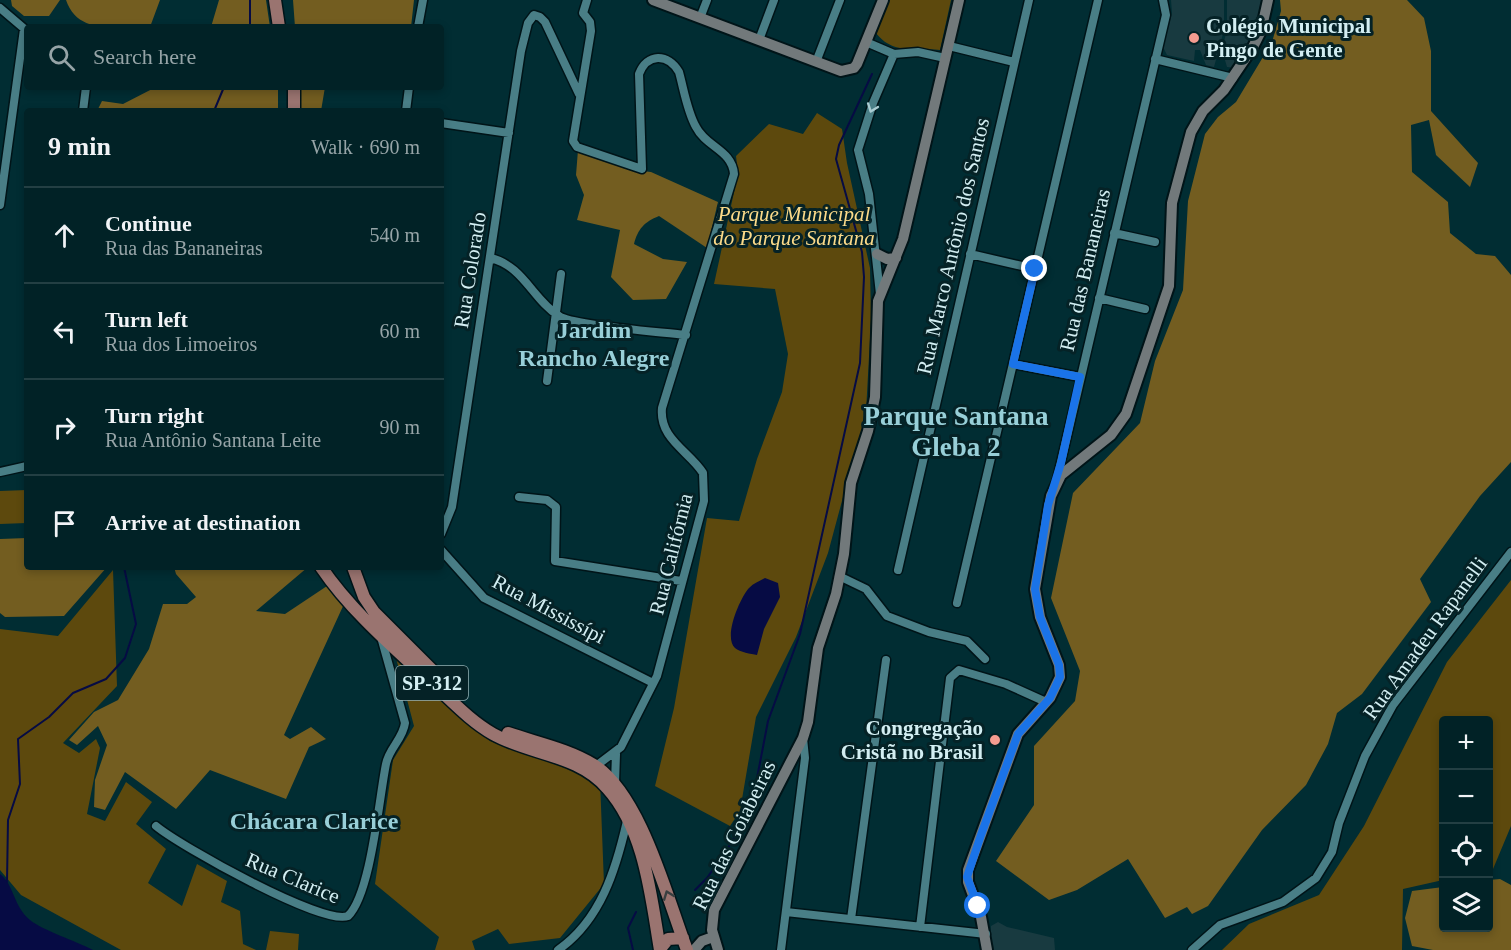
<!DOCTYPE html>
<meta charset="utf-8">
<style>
:root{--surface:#012226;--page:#0f2f32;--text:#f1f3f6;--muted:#96a4a7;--line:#233f43}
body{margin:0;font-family:"Times New Roman",serif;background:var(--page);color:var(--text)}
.controls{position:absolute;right:18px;bottom:18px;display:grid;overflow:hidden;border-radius:6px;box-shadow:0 3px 9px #0003}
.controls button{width:54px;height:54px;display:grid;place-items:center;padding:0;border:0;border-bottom:2px solid var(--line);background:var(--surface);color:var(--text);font:30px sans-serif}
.stop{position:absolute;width:18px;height:18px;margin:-14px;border:4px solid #1a73e8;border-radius:50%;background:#fff}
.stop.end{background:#1a73e8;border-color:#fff;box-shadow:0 2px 6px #0008}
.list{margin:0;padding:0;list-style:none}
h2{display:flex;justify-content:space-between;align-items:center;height:78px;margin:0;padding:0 24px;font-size:26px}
h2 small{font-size:20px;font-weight:400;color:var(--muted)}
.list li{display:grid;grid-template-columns:39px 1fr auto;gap:18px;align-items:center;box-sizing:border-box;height:96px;padding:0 24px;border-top:2px solid var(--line)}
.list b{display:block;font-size:22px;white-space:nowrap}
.list p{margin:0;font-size:20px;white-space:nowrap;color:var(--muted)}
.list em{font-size:20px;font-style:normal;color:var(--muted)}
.icon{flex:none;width:33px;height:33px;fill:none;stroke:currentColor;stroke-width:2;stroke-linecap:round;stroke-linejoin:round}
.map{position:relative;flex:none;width:1511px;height:950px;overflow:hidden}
.search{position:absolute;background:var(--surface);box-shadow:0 3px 9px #0003;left:24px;top:24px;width:420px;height:66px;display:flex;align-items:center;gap:15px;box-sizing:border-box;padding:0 21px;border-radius:6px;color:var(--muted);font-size:22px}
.panel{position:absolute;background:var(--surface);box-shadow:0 3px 9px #0003;left:24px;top:108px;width:420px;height:462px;border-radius:6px}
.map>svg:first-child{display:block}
.built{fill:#183a40}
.green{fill:#5d490d}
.forest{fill:#735d20}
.water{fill:#060b44}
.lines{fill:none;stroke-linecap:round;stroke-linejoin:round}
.stream{stroke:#060b44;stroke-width:2}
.street-casing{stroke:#001418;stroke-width:11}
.secondary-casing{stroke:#001418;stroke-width:14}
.primary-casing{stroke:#001418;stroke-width:15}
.street{stroke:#497e86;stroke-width:8}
.secondary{stroke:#72797b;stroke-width:10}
.primary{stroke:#9a7470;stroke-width:12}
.oneway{stroke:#aaccd2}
.oneway2{stroke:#393f40}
.route{stroke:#1a73e8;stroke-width:8}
.poi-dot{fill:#f59c90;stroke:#052226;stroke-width:2}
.labels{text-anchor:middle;stroke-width:6;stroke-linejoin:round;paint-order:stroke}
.shield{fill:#052226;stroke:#95b1b5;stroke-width:1.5}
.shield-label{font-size:20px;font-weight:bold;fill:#d3eef2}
.poi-label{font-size:21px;font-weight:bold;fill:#d3eef2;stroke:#052226;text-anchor:start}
.park-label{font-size:21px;font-style:italic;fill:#fbda89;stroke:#052226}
.street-label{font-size:21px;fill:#d3eef2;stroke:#052226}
.quarter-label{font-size:24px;font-weight:bold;fill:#98cfd8;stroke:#052226}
.district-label{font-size:27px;font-weight:bold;fill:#98cfd8;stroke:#052226}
</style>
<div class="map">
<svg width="1511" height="950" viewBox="0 0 1511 950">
<rect width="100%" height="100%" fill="#012d33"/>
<path class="built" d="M1171,0H1224V30L1214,67L1206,65L1200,50H1195L1194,61L1167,55L1163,47L1172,13Z
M1227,0H1261L1257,24L1236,68L1227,67L1222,50L1227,29Z
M998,922L1007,927L1054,938L1055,950H991V926Z"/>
<path class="green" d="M888,0H951L940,50C912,46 894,56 875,32Z
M817,113L842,129L847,163L870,268L871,320L865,430L846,486L828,553L796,637L756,717L740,811L730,826L655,786L674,708L707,518L739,521L757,459L782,392L788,354L775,289L714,284L738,174L736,156L769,124L803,134Z
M27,490V523L0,524V491Z
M113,570L117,686L63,743L79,753L96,739L100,748L87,814L105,821L126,782L152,802L136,824L166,849L148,883L182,906L197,864L227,881L221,902L240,911L243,944L256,950H121L21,895L0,870V629L58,636Z
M1511,580V826L1493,869L1489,870L1488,720H1444L1443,880L1403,889L1402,950H1222L1249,924L1319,895L1364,826L1447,662Z
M396,658L490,741L600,780L604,884L560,938L509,944L498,929L472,941L475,950H435L439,937L375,884L393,760L414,726Z
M270,931L299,934L298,950H266Z"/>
<path class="forest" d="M11,0H60L49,16H24L12,6Z
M66,0H160L150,27C120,27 78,36 66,0Z
M219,0H266L270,27H211Z
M293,0H414L411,27H295Z
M1280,0H1407L1424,18L1431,51V111L1478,163L1470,187L1436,155L1429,120L1411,125L1412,172L1448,202L1450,233L1476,254L1495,256L1511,275V462L1480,496L1420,579L1431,602L1362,694L1337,713L1328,744L1306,785L1262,830L1208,906L1192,914L1187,907L1165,918L1128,859L1077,890L1049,900L996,861L1034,805V746L1075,701L1080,671L1051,598L1073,493L1140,423L1155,361L1183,290L1188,201L1205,134L1218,117L1236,102L1272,42L1281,11Z
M156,87H278V111H97L102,101L123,104Z
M301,87H325L321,111H300Z
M578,150L634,170L651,172L718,202L707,248L659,216C644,222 638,229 634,244L663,259L687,262L666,299L633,300L611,277L620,230L577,220L584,195L576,175Z
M27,538V567H107L64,616L5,617L0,613V539Z
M174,567H308L256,611L285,614L327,586L344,604L284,735L290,739L311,727L326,739L309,747L286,799L210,770L176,809L125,772L105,810L94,807L95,780L107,745L98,726L77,745L69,740L94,712L118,700L149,649L163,604H187L196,597L176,574Z
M1500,879L1511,885V950H1433L1412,946L1405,918L1412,891L1443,887L1444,928H1488L1489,880Z"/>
<path class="water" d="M765,578L778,583L780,597L764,629L757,655C751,654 740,652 735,648C723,637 740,598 749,588C754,583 760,581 765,578Z
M0,874C15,886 13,906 30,920C42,930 76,941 93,950H0Z"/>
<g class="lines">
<path class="stream" d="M250,27V0
M214,111L224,87
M7,882L8,820L20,784L18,739L49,717L73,693L106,679L125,658L136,624L124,567
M695,890L707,878L728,848L747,816L753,799L768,721L800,634L860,363L864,277L862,252L836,159L839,145L872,74
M633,950L628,928L636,912"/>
<defs>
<path id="street" d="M587,0L583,13L590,22L591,31L573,141L577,147L642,169L639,74C647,53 668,53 679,72C684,90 687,111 696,127C706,147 732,150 734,174L662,408C659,439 689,451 703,473L704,501L657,676L621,747L596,766
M0,8L27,31
M700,18L707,0
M418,27L423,0
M759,40L774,0
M866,42L894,54L918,52L945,58
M949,46L1014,62
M1155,59L1233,78
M816,62L840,0
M83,111L86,87
M406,111L409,87
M441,123L509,133
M0,205L24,29
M1114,233L1155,242
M970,254L1035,269
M490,258C523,265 533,300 559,316C574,326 663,332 686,335
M880,294L869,194L858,150L873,103L894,54
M1099,298L1145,309
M1013,364L1080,377
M547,381L561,274
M0,472L27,466
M1057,479L1166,15L1163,0
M519,497L547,500L556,507L555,561L681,581
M441,534L452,507L521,51L528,23L534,15L540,17L545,22L579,94
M441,550L484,598L653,683
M898,570L1029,0
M839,576L866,589L887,616L929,632L967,641L985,659
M957,603L1098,0
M615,783L616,754
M156,826C180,846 323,926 348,916C371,894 379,798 386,764C389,748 403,739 405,723L381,637
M786,912L986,934
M851,919L886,660
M920,927L950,678L959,670L1006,684L1046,702
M558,950C601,920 616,869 627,821
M781,950L805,758L803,738
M1192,950L1220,925L1283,902L1316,878L1332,852L1339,823L1365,756L1393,705L1511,552"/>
<path id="secondary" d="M653,0L841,71L854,68L857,64L883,0
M877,254L887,259L896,258
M694,950L702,941L713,937
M718,950L712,930L714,910L803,738L808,722L818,648L836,594L844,554L851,483L868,431L875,397L878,301L903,239L959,0
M987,950L981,917L968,882V870L1018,734L1050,698L1060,677L1059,665L1040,617L1035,589L1051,496L1061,475L1111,435L1126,414L1169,286L1172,203L1191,132L1203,111L1224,90L1253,47L1261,31L1268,0"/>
<path id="primary" d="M275,0L279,27
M294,87V111
M321,567C351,611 392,646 431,682C451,700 470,721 493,734C530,755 578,754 607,788C645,830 651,897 660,950
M353,567L364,597L374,612L452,690
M508,733C537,743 568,749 594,765C641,795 667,898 687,950
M660,949L668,939L683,938"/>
</defs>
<use href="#street" class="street-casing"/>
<use href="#secondary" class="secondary-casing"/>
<use href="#primary" class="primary-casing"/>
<use href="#street" class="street"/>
<use href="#secondary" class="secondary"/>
<use href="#primary" class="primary"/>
</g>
<defs><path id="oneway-chevron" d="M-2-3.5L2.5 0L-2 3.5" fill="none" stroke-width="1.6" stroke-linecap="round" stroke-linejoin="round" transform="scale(1.5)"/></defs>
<use class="oneway" href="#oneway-chevron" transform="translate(872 108) rotate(110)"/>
<use class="oneway2" href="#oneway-chevron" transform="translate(668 895) rotate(-111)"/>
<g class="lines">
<path class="route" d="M978,906L967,877L981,835L1018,734L1050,698L1060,677L1059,665L1040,617L1035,589L1048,505L1061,463L1080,377L1013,364L1035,269"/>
</g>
<g class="poi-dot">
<circle cx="1194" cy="38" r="6"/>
<circle cx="995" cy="740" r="6"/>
</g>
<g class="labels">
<rect class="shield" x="396" y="666" width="72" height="34" rx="4.5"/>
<g class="shield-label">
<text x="432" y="690">SP-312</text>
</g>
<g class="poi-label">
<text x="1206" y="33">Colégio Municipal<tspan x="1206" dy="24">Pingo de Gente</tspan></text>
<text x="983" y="735" text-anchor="end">Congregação<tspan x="983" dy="24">Cristã no Brasil</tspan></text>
</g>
<g class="park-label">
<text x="794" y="221">Parque Municipal<tspan x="794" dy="24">do Parque Santana</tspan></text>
</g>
<g class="street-label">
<text transform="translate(953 246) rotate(-77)" y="7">Rua Marco Antônio dos Santos</text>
<text transform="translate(470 270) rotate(-81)" y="7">Rua Colorado</text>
<text transform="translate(1085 270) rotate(-77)" y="7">Rua das Bananeiras</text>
<text transform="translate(671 554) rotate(-76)" y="7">Rua Califórnia</text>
<text transform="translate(549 609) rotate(28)" y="7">Rua Mississípi</text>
<text transform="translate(1425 638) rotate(-54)" y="7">Rua Amadeu Rapanelli</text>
<text transform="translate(734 835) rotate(-64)" y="7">Rua das Goiabeiras</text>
<text transform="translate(293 878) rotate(23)" y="7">Rua Clarice</text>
</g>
<g class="quarter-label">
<text x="594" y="338">Jardim<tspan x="594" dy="28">Rancho Alegre</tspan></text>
<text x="314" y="829">Chácara Clarice</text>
</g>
<g class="district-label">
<text x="956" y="425">Parque Santana<tspan x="956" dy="31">Gleba 2</tspan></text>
</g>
</g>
</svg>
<div class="controls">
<button>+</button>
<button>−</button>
<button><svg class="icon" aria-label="locate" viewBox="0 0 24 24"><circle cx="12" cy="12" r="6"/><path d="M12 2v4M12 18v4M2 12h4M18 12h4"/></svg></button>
<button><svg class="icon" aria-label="layers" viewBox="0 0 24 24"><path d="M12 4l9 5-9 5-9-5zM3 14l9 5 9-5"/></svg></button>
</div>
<div class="stop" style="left:978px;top:906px"></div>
<div class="stop end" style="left:1035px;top:269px"></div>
<div class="search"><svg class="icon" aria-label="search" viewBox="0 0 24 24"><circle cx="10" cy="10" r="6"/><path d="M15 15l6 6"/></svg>Search here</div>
<section class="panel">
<h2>9 min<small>Walk · 690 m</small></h2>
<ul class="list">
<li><svg class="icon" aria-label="ahead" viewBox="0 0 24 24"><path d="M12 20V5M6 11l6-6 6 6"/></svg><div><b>Continue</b><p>Rua das Bananeiras</p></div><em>540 m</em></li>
<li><svg class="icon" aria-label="left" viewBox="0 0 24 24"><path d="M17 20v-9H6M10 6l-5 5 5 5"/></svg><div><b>Turn left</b><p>Rua dos Limoeiros</p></div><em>60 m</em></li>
<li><svg class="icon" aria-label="right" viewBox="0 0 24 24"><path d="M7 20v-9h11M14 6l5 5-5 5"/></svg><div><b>Turn right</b><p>Rua Antônio Santana Leite</p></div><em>90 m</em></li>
<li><svg class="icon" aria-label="arrive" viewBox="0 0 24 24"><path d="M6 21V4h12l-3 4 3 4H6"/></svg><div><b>Arrive at destination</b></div></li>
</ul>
</section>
</div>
